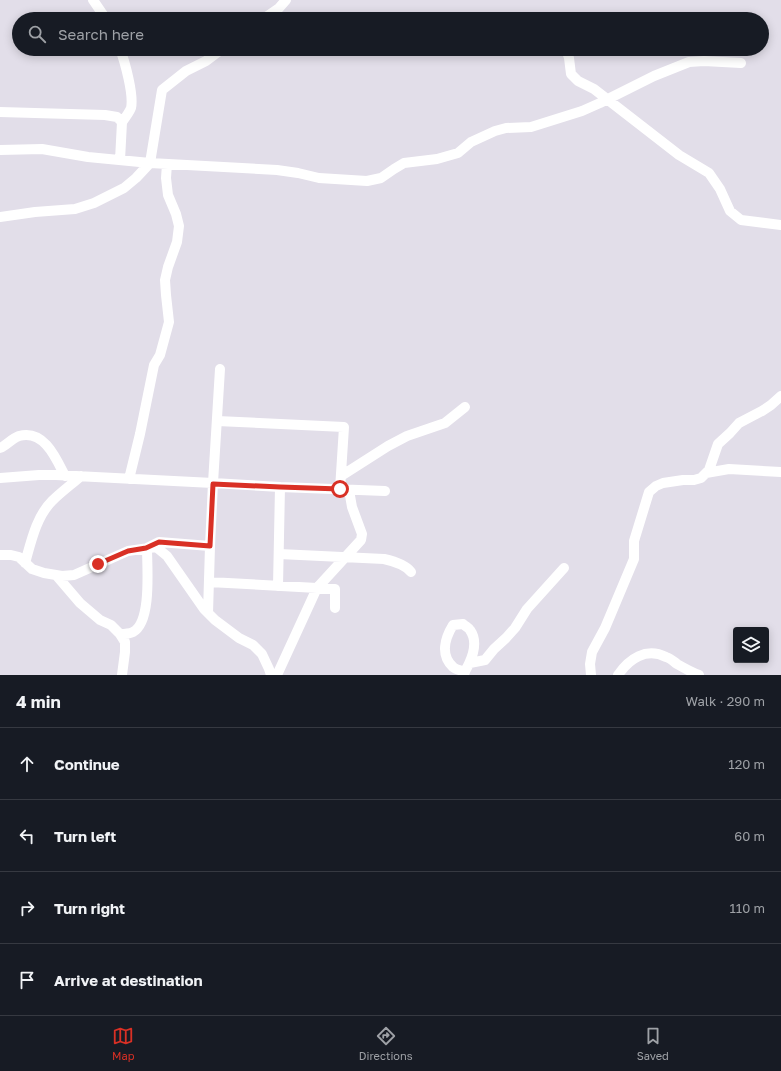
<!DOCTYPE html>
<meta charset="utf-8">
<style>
:root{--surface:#171b24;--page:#20242c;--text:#f1f3f6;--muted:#9ea1a6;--line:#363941;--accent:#d93025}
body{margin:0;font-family:"Golos Text",sans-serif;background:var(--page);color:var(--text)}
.controls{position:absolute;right:12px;bottom:12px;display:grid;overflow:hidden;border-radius:4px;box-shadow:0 2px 10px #0003}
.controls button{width:36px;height:36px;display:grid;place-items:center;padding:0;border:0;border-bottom:1px solid var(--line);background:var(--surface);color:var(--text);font:20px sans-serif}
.stop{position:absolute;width:12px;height:12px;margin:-9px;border:3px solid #d93025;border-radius:50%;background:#fff}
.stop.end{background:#d93025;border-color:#fff;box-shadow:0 1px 4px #0008}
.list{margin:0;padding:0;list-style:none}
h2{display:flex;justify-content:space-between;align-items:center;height:52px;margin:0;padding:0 16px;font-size:17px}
h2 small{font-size:13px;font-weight:400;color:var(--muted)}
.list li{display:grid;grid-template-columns:26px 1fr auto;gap:12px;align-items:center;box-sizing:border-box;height:72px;padding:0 16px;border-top:1px solid var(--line)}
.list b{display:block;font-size:15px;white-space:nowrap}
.list em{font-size:13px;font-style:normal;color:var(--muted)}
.icon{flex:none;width:22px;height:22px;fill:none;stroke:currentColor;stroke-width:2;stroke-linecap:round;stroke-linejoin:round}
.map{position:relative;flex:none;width:781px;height:675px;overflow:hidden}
.search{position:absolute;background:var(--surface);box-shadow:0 2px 10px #0003;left:12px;right:12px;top:12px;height:44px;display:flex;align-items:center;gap:10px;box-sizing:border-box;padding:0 14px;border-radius:22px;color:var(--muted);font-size:15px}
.sheet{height:340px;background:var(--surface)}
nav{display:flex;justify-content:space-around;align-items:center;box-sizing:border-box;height:56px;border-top:1px solid var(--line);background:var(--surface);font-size:11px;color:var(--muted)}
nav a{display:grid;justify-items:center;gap:2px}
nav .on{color:var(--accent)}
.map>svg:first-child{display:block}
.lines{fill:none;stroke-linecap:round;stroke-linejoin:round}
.minor{stroke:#fff;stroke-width:10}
.route{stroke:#d93025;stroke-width:5}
</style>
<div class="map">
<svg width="781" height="675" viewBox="0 0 781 675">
<rect width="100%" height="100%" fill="#e2dee9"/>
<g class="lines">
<path class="minor" d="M93,0L106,19
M263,19L279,8L286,0
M120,49C125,62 134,95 131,108C129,113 125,118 122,122
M222,49L206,61L186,71L162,90L150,163L277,170L298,173L319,178L367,181L381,178L394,169L404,163L437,159L458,153L471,142L495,131L506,128L531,127L582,111L600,103L654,76L689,62L704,61L741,63
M566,49L569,58L571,74L578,81L594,89L679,155L709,173L720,189L730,211L741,220L781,225
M0,112L105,115L117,117L122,122L120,160
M0,150L42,149L88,157L150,163L136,178L124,188L94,203L75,209L35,212L0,217
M220,369L213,483L280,487L278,586
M217,421L344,427L340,489
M0,448C7,445 11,439 19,436C44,429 56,458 65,476
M706,473L729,469L781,472
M341,476L388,446L407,436L445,423L465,407
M0,478L39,475H56L213,483L210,546
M129,479L140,434L154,365L160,355L169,322L166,295L165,280L168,267L177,242L179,226L176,214L168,195L166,178L167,164
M280,487L385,491
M279,554L384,559C393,561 405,564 411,572
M0,555H11L19,557L32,569L44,573L62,576L74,575L128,551L156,547L167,556L204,609L215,620L239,638L253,645L262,654L269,669L271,675
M25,563C31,542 36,517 52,501C61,492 72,484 81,476
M56,575L80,603L100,620L111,625L120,634L125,642V652L122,675
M209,582L335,589V608
M120,634C124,634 129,634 133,632C152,622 147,567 147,548L159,542L210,546L208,613
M470,663L485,660L494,649L506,638L515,628L527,609L564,568
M277,675L317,588L361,540L362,534L352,507L349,490
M463,675C470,663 480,644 470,630C469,628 465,626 463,624L453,625C445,638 440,655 453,667C456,670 461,670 465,672
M591,675L590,664L592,652L605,628L634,559V541L649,492L656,486L663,483L683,480H694L701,478L709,470L718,444L730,433L739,423L762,411L771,405L781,396
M618,675C629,659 646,647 666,657C670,658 673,661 677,664C684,668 691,672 699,675"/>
</g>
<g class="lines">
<path class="route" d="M98,564L128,551L146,548L159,542L210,546L213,484L280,487L340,489"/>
</g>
</svg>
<div class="controls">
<button><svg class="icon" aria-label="layers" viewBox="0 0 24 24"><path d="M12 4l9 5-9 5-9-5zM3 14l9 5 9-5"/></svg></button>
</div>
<div class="stop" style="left:340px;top:489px"></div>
<div class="stop end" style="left:98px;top:564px"></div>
<div class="search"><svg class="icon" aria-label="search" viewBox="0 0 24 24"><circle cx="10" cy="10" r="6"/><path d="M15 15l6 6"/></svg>Search here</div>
</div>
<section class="sheet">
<h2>4 min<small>Walk · 290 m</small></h2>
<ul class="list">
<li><svg class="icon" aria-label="ahead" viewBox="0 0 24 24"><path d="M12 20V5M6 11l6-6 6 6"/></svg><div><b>Continue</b></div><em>120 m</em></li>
<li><svg class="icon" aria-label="left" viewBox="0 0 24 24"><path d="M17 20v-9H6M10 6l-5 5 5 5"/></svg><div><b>Turn left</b></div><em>60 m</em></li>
<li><svg class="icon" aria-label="right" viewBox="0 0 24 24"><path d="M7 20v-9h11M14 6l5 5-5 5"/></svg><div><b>Turn right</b></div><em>110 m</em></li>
<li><svg class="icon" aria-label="arrive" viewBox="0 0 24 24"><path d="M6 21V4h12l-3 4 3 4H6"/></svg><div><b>Arrive at destination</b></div></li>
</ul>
</section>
<nav>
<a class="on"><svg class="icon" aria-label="map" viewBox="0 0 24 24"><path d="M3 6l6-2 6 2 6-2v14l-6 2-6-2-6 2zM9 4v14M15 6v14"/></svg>Map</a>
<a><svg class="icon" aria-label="directions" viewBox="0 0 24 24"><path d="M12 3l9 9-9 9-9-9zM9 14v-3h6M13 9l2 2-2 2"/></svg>Directions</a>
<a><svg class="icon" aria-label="saved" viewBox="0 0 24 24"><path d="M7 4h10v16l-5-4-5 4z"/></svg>Saved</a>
</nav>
